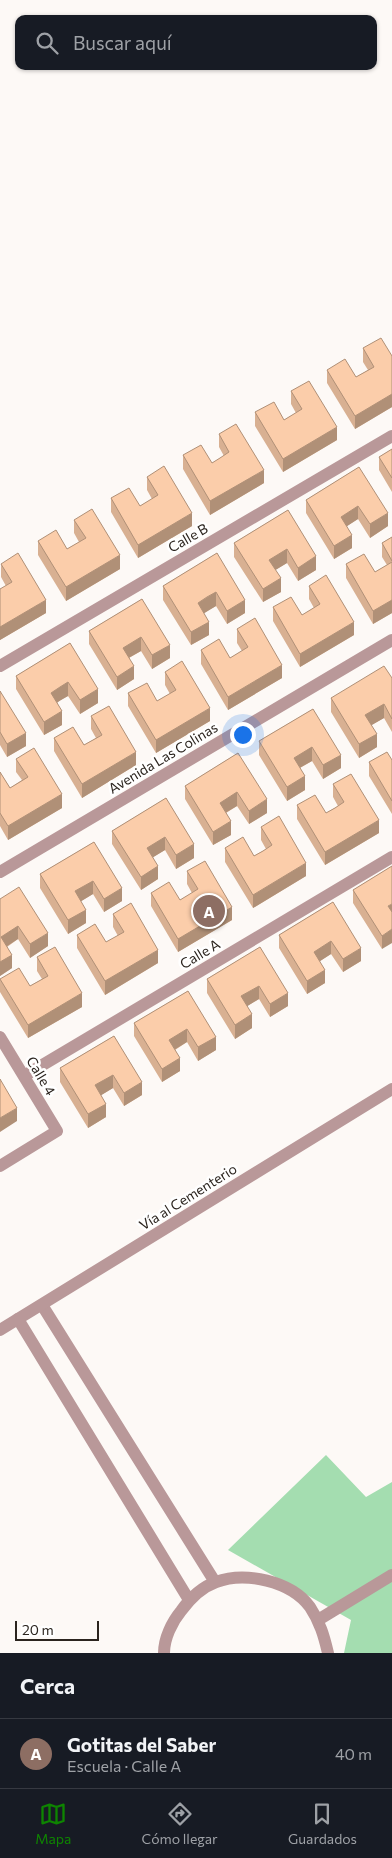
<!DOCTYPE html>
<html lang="es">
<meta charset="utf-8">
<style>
:root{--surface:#171b24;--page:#242831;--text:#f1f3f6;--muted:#9ea1a6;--line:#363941;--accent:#0e8501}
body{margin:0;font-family:Commissioner,sans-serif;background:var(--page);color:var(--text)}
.scale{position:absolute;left:15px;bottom:12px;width:84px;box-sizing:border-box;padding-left:5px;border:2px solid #2b241e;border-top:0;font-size:14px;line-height:18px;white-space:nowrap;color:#2b241e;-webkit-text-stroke:4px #fff;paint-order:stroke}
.you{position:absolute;left:242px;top:734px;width:18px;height:18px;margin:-12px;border:4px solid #fff;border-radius:50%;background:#1a73e8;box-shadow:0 0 0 8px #1a73e833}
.badge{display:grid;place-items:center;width:32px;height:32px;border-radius:50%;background:var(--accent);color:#fff;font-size:16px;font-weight:700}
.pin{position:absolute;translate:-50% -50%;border:2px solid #fff;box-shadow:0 1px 5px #0006}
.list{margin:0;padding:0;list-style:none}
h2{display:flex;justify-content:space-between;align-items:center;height:65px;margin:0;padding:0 20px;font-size:21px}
h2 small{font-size:16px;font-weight:400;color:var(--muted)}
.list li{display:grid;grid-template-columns:32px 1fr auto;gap:15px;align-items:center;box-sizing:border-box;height:70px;padding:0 20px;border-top:1px solid var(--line)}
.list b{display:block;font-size:19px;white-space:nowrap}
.list p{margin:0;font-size:16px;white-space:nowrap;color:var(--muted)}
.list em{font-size:16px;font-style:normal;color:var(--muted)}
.icon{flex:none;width:28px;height:28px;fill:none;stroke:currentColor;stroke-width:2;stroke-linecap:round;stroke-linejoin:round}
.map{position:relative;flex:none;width:392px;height:1653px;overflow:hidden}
.search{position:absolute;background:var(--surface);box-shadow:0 1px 4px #0004;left:15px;right:15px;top:15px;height:55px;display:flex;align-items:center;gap:12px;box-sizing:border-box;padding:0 18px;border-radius:10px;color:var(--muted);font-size:19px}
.sheet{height:135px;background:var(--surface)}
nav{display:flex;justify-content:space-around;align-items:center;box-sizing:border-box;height:70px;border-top:1px solid var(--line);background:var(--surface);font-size:14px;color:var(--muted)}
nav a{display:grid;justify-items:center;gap:2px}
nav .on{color:var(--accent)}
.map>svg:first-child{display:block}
.green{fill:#a4ddb0}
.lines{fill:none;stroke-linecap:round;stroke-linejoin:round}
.lane{stroke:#b99899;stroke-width:12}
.street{stroke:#b99899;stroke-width:12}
.wall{fill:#d8b092}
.shaded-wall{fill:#b09077}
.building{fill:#fbcdaa;stroke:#b09077}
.labels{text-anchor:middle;stroke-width:5;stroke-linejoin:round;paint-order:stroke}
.street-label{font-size:14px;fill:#2b241e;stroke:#fff}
</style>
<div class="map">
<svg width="392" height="1653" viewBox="0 0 392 1653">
<rect width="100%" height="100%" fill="#fdf9f6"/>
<path class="green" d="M326,1455L366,1497L392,1482V1653H344L351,1620L228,1550Z"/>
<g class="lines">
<path class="lane" d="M42,1305L215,1582
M18,1319L189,1600
M318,1620L392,1575
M164,1653C164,1638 172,1622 181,1611C189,1600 202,1587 216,1582C245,1571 291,1581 310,1607C320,1622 324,1636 328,1653"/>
<path class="street" d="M0,666L392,436
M0,872L392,640
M0,1037L57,1131L0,1166
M24,1076L392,857
M0,1330L392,1089"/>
</g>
<path class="wall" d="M363,348L392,356V407L355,429L327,383V370L356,377L368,370L363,362Z
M291,391L337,440L283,472L255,426V412L284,420L296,413L291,404Z
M219,434L264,483L210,515L183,469V455L212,463L224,456L219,447Z
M392,449V492L379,470V457Z
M359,467L388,526L370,538L358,519L347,526L352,548L334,559L306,513V500Z
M147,477L192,526L138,558L111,512V498L140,506L152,499L147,490Z
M288,510L316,570L298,581L287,563L275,570L281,592L263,602L234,557V543Z
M74,520L120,569L66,601L38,555V541L67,549L79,542L74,533Z
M392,537V613L373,624L346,578V564L375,572L387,565L382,557V543Z
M217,553L245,613L227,624L216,606L207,611L204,613L209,635L191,645L163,600V586Z
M1,564L46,613L0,640V589L6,586L1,577Z
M309,586L354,635L300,667L273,621V607L302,615L314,608L309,599Z
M142,599L170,658L152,669L141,651L129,658L134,679L117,690L89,644V631Z
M237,629L282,678L228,710L201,664V650L230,658L242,651L237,643Z
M70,643L98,703L80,714L68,696L60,700L57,703L62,725L44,735L16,689V676Z
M165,672L210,721L156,753L128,706V693L157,701L170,694L165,685Z
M392,678V732L384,718L371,725L377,747L359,758L331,712V698Z
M0,691L26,746L7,757L0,745Z
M313,709L341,768L323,779L312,761L300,768L305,790L287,801L259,755V741Z
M91,716L136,765L82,798L54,751V738L84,745L96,738L91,729Z
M238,753L267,813L249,824L237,806L226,813L231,835L213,845L185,799V786Z
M16,759L62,808L8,840L0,826V772L10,788L22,780L16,772Z
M392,760V814L369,776V762Z
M333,784L379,833L325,865L297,819V805L326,813L338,806L333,797Z
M166,798L194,858L176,869L165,850L153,857L158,879L141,890L112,844V831Z
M261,827L306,876L253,908L225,862V848L254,856L266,849L261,840Z
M94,842L122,901L104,912L93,894L81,901L86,923L68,934L40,888V874Z
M392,866L382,949L353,903V890Z
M187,871L232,920L178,952L151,906V893L180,900L192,893L187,884Z
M0,899L48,946L30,958L18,939L7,947L12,968L0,976Z
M333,902L361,961L343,972L331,954L320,961L325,983L307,994L279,948V935Z
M113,914L158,963L105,995L77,948V935L106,942L118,936L113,927Z
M260,947L288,1006L270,1017L259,999L247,1006L252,1028L235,1039L207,993V979Z
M37,957L82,1007L28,1038L0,992V979L30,986L42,979L37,971Z
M188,991L216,1050L198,1061L187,1042L175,1050L180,1071L162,1082L134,1036V1023Z
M114,1036L142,1095L124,1106L113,1088L101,1095L106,1117L88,1128L60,1082V1068Z"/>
<path class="shaded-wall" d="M392,394V407L355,429V416Z
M337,427V440L283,472V459Z
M264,470V483L210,515V501Z
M358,506V519L341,530V517Z
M192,513V526L138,558V545Z
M388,513V526L370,538V524Z
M352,535V548L334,559V546Z
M287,549V563L269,574V560Z
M120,555V569L66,601V587Z
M316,556V570L298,581V568Z
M281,578V592L263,602V589Z
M216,592V606L198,617V603Z
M46,600V613L0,640V627Z
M245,600V613L227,624V611Z
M392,600V613L373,624V611Z
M209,622V635L191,645V632Z
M354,622V635L300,667V654Z
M141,637V651L123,661V648Z
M170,645V658L152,669V655Z
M282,665V678L228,710V697Z
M134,666V679L117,690V677Z
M68,682V696L51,706V693Z
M98,689V703L80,714V700Z
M384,704V718L365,729V715Z
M210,708V721L156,753V740Z
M62,711V725L44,735V722Z
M26,733V746L7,757V744Z
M377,734V747L359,758V744Z
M312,747V761L294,771V758Z
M136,752V765L82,798V784Z
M341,755V768L323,779V765Z
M305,776V790L287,801V787Z
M237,792V806L220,816V803Z
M62,794V808L8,840V826Z
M267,799V813L249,824V811Z
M379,820V833L325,865V852Z
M231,821V835L213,845V832Z
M165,837V850L147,861V848Z
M194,844V858L176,869V855Z
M306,863V876L253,908V895Z
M158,866V879L141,890V877Z
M93,881V894L75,905V891Z
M122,888V901L104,912V899Z
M392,904V918L388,906Z
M232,907V920L178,952V939Z
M86,910V923L68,934V920Z
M18,926V939L1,950V937Z
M392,929V943L382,949V936Z
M48,933V946L30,958V944Z
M331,941V954L314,965V952Z
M361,948V961L343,972V959Z
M158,950V963L105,995V981Z
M12,955V968L0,976V962Z
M325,970V983L307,994V981Z
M259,986V999L241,1010V996Z
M82,993V1007L28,1038V1025Z
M288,993V1006L270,1017V1004Z
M252,1014V1028L235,1039V1025Z
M187,1029V1042L169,1053V1040Z
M216,1037V1050L198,1061V1047Z
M180,1058V1071L162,1082V1069Z
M113,1075V1088L95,1099V1085Z
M142,1082V1095L124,1106V1093Z
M106,1104V1117L88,1128V1114Z
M17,1108V1121L0,1132V1118Z"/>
<path class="building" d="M381,338L392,356V394L355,416L327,370L345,359L356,377L374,367L363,348Z
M309,381L337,427L283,459L255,412L274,402L284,420L302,409L291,391Z
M236,424L264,470L210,501L183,455L201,445L212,463L220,458L229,452L219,434Z
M392,449V478L379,457Z
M164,466L192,513L138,545L111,498L129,488L140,506L158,495L147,477Z
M359,467L388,513L370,524L358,506L341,517L352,535L334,546L306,500Z
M92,509L120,555L66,587L38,541L56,530L67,549L86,538L74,520Z
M288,510L316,556L298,568L287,549L269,560L281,578L263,589L234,543Z
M392,537V561L382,543Z
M18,553L46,600L0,627V589L12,582L1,564Z
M217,553L245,600L227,611L216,592L207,597L198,603L209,622L191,632L163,586Z
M364,554L375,572L392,562V600L373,611L346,564Z
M326,575L354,622L300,654L273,607L291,597L302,615L320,604L309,586Z
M142,599L170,645L152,655L141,637L123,648L134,666L117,677L89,631Z
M255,618L282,665L228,697L201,650L219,639L230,658L248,647L237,629Z
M70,643L98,689L80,700L68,682L60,687L51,693L62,711L44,722L16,676Z
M182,661L210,708L156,740L128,693L147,683L157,701L176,690L165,672Z
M384,666L392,678V719L384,704L365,715L377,734L359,744L331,698Z
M0,691L26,733L7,744L0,732Z
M109,706L136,752L82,784L54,738L73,727L84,745L102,735L91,716Z
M313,709L341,755L323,765L312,747L294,758L305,776L287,787L259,741Z
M34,748L62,794L8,826L0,813V772L10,788L28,777L16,759Z
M387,752L392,760V801L369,762Z
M238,753L267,799L249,811L237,792L220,803L231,821L213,832L185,786Z
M351,774L379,820L325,852L297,805L315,795L326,813L335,808L344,802L333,784Z
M166,798L194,844L176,855L165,837L147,848L158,866L141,877L112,831Z
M279,816L306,863L253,895L225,848L243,837L254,856L263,851L272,845L261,827Z
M94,842L122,888L104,899L93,881L75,891L86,910L68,920L40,874Z
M205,861L232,907L178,939L151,893L169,882L180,900L198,889L187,871Z
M392,866V904L388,906L392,912V929L382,936L353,890Z
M19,887L48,933L30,944L18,926L1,937L12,955L0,962V899Z
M333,902L361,948L343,959L331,941L314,952L325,970L307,981L279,935Z
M131,903L158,950L105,981L77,935L95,924L106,942L124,932L113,914Z
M55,947L82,993L28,1025L0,979L19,968L30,986L48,976L37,957Z
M260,947L288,993L270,1004L259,986L241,996L252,1014L235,1025L207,979Z
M188,991L216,1037L198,1047L187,1029L169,1040L180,1058L162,1069L134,1023Z
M114,1036L142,1082L124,1093L113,1075L95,1085L106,1104L88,1114L60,1068Z
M0,1079L17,1108L0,1118Z"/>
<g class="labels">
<g class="street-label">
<text transform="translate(188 538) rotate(-30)" y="5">Calle B</text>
<text transform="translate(163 758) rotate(-31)" y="5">Avenida Las Colinas</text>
<text transform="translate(200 954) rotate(-31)" y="5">Calle A</text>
<text transform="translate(41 1076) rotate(59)" y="5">Calle 4</text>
<text transform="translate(188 1197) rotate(-32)" y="5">Vía al Cementerio</text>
</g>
</g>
</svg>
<div class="scale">20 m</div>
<div class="you"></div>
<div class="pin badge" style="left:209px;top:911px;background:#8d6e63">A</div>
<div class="search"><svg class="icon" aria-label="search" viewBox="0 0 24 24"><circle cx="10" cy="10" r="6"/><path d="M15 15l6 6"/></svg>Buscar aquí</div>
</div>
<section class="sheet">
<h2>Cerca<small></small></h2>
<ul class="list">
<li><span class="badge" style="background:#8d6e63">A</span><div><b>Gotitas del Saber</b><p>Escuela · Calle A</p></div><em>40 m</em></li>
</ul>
</section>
<nav>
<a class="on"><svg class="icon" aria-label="map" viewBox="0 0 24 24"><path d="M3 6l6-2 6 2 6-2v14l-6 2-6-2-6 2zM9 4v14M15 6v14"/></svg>Mapa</a>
<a><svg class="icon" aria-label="directions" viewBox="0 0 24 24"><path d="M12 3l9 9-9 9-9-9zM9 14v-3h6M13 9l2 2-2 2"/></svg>Cómo llegar</a>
<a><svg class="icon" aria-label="saved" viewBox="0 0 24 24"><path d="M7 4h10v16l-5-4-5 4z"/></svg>Guardados</a>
</nav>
